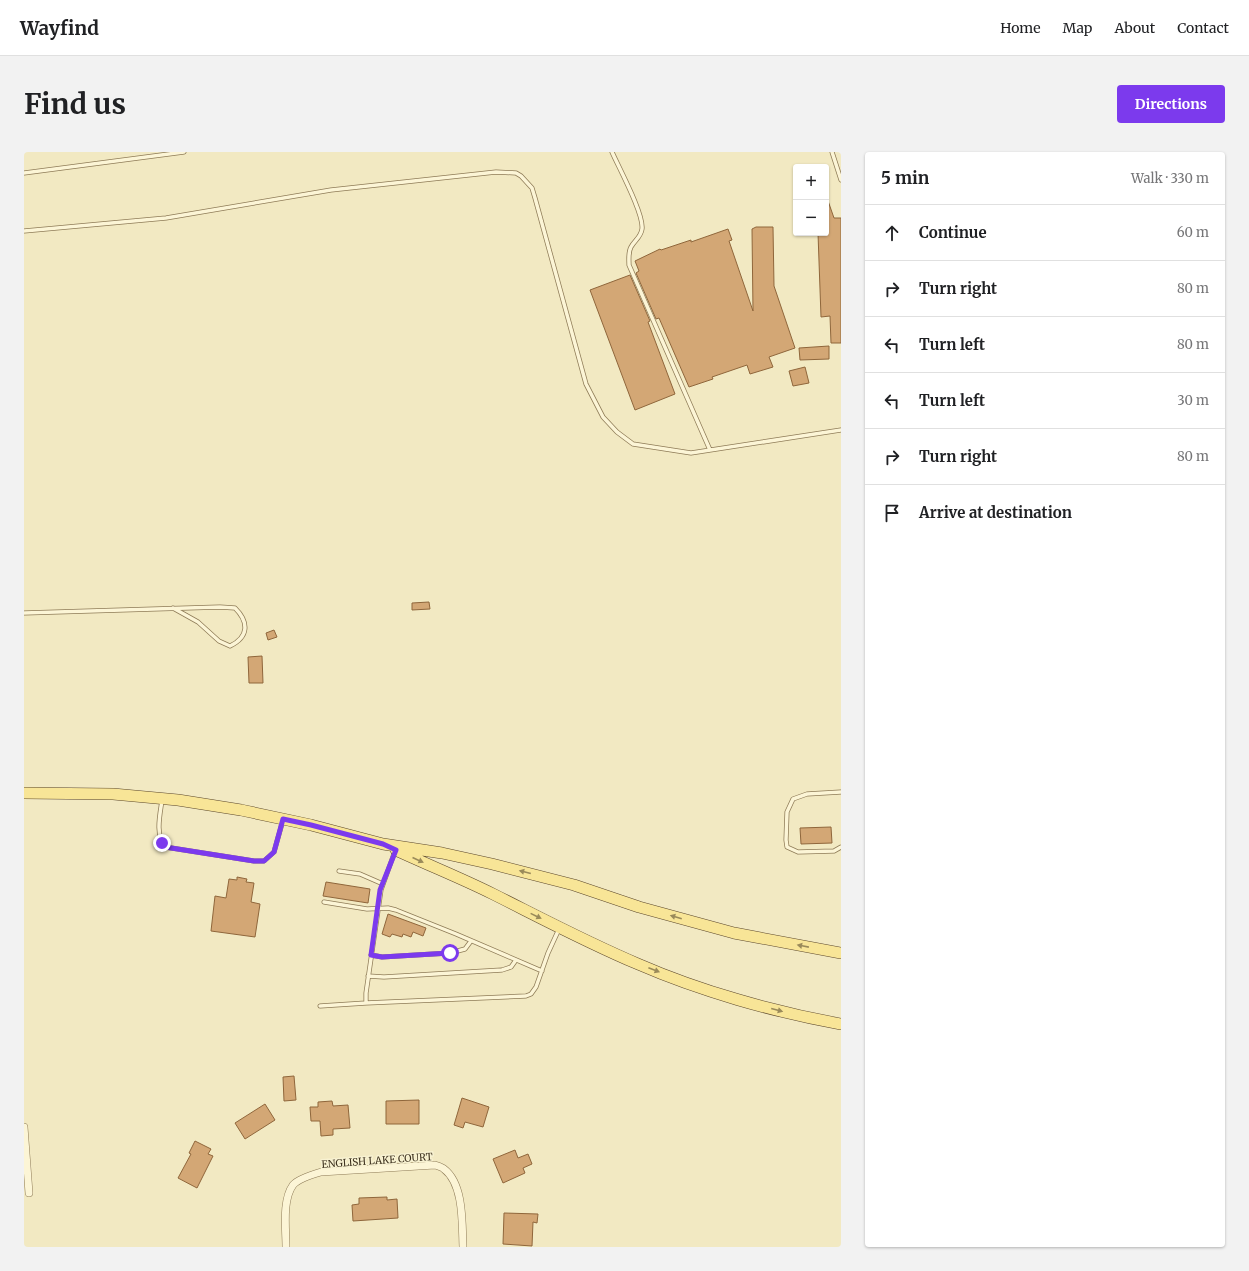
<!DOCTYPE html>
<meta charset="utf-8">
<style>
:root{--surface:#fff;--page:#f2f2f2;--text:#202124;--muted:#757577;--line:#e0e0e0;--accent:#7c3aed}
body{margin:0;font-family:Merriweather,serif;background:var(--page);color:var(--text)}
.controls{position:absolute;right:12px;top:12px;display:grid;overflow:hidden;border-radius:4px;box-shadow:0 1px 3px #0004}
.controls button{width:36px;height:36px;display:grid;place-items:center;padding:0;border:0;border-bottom:1px solid var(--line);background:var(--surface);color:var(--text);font:20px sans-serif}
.stop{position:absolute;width:12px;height:12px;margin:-9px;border:3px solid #7c3aed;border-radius:50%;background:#fff}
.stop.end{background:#7c3aed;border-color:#fff;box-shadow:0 1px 4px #0008}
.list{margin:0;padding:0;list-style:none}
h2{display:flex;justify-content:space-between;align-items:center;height:52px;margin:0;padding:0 16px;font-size:17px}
h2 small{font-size:13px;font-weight:400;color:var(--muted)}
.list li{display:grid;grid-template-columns:26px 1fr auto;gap:12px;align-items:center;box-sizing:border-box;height:56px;padding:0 16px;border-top:1px solid var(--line)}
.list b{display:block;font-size:15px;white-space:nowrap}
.list em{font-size:13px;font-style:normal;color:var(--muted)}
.icon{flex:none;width:22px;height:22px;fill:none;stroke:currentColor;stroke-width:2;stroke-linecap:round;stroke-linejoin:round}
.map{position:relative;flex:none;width:817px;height:1095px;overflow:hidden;border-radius:4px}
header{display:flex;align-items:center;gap:24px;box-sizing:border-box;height:56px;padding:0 20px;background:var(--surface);border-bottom:1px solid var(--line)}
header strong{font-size:19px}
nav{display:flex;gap:22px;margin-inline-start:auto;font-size:14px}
.intro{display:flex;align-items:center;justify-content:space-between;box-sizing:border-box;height:96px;padding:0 24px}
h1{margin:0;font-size:28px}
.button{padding:10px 18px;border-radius:4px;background:var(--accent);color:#fff;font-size:14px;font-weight:700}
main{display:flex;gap:24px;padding:0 24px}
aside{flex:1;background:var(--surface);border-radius:4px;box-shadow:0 1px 3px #0004}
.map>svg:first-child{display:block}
.building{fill:#d3a775;stroke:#8f663b}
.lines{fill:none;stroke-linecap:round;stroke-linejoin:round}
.service-casing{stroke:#8e7b57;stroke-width:5}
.minor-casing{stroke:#8e7b57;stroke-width:8}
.primary-casing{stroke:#5b472c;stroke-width:12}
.service{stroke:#fcf5d6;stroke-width:3.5}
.minor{stroke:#fcf5d6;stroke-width:7}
.primary{stroke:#f8e597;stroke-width:11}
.oneway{fill:#9a8a5a}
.route{stroke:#7c3aed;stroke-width:5}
.labels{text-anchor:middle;stroke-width:3;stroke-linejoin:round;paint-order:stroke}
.street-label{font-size:10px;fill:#3c301d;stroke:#f8f2d2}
</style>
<header>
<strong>Wayfind</strong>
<nav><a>Home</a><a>Map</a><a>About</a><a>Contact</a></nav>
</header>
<div class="intro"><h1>Find us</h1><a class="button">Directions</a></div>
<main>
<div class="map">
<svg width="817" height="1095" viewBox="0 0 817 1095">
<rect width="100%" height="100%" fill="#f2e9c2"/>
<path class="building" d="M802,46H803L810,66H817V191H807L806,164L797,165L794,81H802Z
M732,75H749L750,134L771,196L745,205L749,215L726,222L723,213L688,225L689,227L665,235L635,166L632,167L612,121L615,119L611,109L636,97L637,98L667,88V90L704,77L708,88L705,89L729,159L728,77Z
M606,123L626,169L624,170L651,242L611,258L566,138Z
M805,194V207L776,208L775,196Z
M781,215L785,231L769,234L765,219Z
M405,450L406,457L388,458V451Z
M250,478L253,485L244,488L242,481Z
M238,504L239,531H225L224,505Z
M807,675L808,691L777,692L776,676Z
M213,725L223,727L222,730L230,731L227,750L236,752L231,785L187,779L191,744L202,746L205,727L213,728Z
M302,730L346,737L344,751L299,744Z
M364,762L402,776L399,784L389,780L387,785L379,782L378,785L368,782L366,785L358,782Z
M270,924L272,948L260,949L259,925Z
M438,946L465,955L459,975L441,970L439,976L430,973Z
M395,948V972H362V949Z
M308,949L309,954L324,953L326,976L309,977V983L297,984L296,969H287L286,955H294V950Z
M241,952L251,968L221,987L211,971Z
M171,989L187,997L184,1002L189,1004L173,1036L154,1026L167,1002L165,1001Z
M491,998L494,1006L504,1002L508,1012L499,1016L501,1021L479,1031L469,1007Z
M363,1045V1048L373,1047L374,1066L329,1069L328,1053L335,1052V1046Z
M480,1061L514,1062L513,1071L509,1070L508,1094L479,1092Z"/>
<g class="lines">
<defs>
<path id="service" d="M588,0C595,16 620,62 618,77C617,85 611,88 607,95C604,100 605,108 605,113L686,298
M808,0L817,28
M0,21L160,0
M0,79L142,66L307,38L472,20L492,21L497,24L508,36L511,46L562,232L579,265L593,280L609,292L667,301L817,278
M0,461L196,455L211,456C225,470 225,485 206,494L195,489L174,470L149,456
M817,640L783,642L769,647L763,660L762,688L763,695L774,700L810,699L817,695
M138,648C136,663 131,682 141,695L230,709H240L250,700L259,668
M315,719L336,722L359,732
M300,750L343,757L364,756L372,758L432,782L518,819
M347,803L358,805L426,801L441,797L447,789
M344,824L360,825L478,818L487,815L492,808
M342,851L502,844L507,842L512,835L524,801L535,777
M296,854L342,851V841L357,738L371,699"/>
<path id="minor" d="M0,975L5,1041
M262,1095C262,1077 258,1048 269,1033C274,1027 290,1022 297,1020L411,1013C414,1014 418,1015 420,1017C440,1032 438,1072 439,1095"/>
<path id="primary" d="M0,641L89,642L154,648L217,658L287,673L359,692L418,701L468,712L550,733L615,755L710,781L817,801
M372,698C404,713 437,726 469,742C517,766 564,791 614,812C676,839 750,860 817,872"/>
</defs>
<use href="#service" class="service-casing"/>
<use href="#minor" class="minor-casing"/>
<use href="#primary" class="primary-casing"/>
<use href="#service" class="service"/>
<use href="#minor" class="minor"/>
<use href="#primary" class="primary"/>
</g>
<defs><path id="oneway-solid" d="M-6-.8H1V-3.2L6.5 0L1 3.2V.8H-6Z"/></defs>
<g class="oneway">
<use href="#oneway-solid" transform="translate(394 708) rotate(24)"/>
<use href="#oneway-solid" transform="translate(501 720) rotate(-166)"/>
<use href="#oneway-solid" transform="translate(512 764) rotate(26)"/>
<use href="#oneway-solid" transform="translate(652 765) rotate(-164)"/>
<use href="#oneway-solid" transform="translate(779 794) rotate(-169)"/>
<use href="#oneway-solid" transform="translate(630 818) rotate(21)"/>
<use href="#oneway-solid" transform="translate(753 858) rotate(15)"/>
</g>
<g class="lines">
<path class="route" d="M138,691L141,695L230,709H240L250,700L259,667L287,673L359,692L372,698L356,738L347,803L358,805L426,801"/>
</g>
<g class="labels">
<g class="street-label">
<text transform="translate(353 1008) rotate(-4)" y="4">ENGLISH LAKE COURT</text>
</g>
</g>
</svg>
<div class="controls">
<button>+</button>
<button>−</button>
</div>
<div class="stop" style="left:426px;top:801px"></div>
<div class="stop end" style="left:138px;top:691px"></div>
</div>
<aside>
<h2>5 min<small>Walk · 330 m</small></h2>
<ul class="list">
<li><svg class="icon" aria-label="ahead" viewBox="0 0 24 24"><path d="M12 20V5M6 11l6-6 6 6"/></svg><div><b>Continue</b></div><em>60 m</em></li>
<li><svg class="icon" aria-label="right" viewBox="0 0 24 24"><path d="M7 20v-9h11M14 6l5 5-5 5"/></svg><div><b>Turn right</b></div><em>80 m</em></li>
<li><svg class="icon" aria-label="left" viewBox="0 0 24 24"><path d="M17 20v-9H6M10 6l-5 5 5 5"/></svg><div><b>Turn left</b></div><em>80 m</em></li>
<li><svg class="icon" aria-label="left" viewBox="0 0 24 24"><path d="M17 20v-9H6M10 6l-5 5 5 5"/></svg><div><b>Turn left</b></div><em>30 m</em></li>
<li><svg class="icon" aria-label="right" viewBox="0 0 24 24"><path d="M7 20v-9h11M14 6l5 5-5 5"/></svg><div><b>Turn right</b></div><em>80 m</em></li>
<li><svg class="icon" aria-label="arrive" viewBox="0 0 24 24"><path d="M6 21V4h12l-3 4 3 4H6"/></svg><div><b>Arrive at destination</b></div></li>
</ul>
</aside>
</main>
